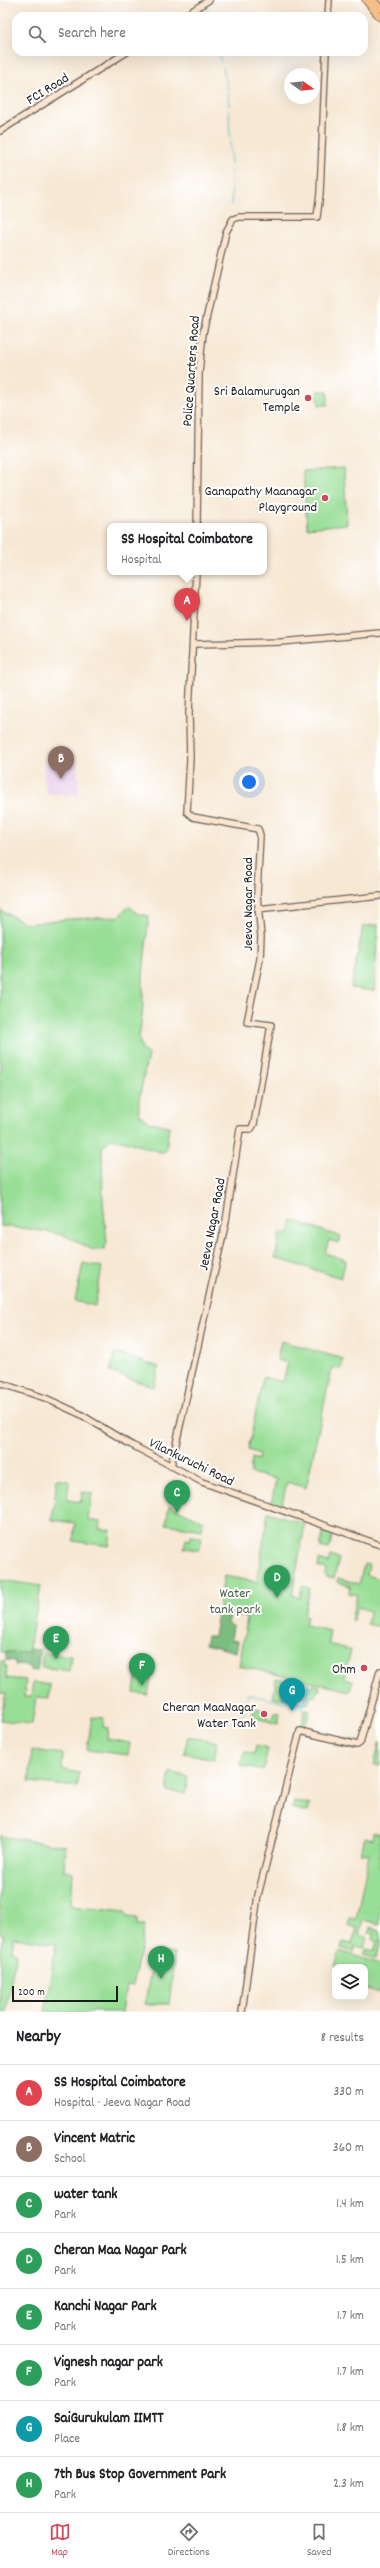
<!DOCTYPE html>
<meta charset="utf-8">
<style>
:root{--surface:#fff;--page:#f2f2f2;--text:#202124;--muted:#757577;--line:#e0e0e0;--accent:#d1495b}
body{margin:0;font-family:Dekko,sans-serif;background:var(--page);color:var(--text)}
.controls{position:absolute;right:12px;bottom:12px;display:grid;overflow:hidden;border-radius:8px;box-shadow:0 4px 16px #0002}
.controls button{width:36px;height:36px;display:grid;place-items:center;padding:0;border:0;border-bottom:1px solid var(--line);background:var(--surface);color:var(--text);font:20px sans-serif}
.compass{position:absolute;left:284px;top:68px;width:36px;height:36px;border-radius:50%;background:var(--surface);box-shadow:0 4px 16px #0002;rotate:104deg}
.scale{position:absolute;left:12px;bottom:10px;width:106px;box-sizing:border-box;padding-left:4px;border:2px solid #1c1c1c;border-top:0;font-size:11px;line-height:14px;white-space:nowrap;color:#1c1c1c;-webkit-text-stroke:3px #fff;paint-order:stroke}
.you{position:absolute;left:249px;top:782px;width:14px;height:14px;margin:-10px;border:3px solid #fff;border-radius:50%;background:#1a73e8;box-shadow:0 0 0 6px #1a73e833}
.badge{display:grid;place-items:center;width:26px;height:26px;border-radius:50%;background:var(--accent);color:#fff;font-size:13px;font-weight:700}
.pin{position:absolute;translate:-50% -33px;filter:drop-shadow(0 1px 2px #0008)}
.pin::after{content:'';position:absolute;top:21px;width:14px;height:12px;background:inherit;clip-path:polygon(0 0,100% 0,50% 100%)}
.popup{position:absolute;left:107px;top:523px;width:160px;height:52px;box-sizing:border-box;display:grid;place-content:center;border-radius:8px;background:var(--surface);filter:drop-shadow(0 1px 3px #0005);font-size:13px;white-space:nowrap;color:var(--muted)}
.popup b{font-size:15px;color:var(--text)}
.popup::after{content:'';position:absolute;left:50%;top:100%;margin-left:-8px;border:8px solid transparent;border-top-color:var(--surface)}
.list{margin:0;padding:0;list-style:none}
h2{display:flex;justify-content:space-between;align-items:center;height:52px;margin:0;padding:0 16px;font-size:17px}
h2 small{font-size:13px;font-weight:400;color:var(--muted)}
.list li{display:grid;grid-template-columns:26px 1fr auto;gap:12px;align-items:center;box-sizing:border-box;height:56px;padding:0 16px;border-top:1px solid var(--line)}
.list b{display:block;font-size:15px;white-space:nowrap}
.list p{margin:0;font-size:13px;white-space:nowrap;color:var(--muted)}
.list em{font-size:13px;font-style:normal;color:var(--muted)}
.icon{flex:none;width:22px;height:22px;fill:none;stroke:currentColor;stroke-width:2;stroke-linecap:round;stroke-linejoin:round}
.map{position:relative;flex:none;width:380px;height:2012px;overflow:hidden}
.search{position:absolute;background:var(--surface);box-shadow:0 4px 16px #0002;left:12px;right:12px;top:12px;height:44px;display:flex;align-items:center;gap:10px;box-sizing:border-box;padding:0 14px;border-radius:12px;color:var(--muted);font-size:15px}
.sheet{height:500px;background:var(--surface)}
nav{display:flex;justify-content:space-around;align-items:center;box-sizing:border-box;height:56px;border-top:1px solid var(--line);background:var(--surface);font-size:11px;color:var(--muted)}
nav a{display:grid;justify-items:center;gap:2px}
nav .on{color:var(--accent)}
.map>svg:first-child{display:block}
.built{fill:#ead1ec}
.green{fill:#99de96;stroke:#5a7d59}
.forest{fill:#7abd7f;stroke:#4b6c4e}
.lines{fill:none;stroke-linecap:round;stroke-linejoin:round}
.stream{stroke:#50bacd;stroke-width:1}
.canal{stroke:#50bacd;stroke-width:3.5}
.secondary-casing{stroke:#69635c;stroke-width:8}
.highway-casing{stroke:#69635c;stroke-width:9}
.secondary{stroke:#fce5cf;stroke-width:5.5}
.highway{stroke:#f7be87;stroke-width:7}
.poi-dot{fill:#d1495b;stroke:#fff;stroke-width:1.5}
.labels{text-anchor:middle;stroke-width:4;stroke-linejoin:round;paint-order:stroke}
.street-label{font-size:14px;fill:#1c1c1c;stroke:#fff}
.poi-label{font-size:14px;fill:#1c1c1c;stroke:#fff;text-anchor:end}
.park-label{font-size:14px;fill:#486047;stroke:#fff}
</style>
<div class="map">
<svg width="380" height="2012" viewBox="0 0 380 2012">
<rect width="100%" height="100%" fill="#fff"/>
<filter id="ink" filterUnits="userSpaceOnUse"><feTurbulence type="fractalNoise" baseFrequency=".025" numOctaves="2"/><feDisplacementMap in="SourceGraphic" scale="8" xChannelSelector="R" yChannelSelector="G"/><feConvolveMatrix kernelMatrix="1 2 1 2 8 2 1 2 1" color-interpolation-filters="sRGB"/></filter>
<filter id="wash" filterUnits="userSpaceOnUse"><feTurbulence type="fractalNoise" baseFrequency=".012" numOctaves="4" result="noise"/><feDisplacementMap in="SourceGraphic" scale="16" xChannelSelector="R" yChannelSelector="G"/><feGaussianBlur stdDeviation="0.9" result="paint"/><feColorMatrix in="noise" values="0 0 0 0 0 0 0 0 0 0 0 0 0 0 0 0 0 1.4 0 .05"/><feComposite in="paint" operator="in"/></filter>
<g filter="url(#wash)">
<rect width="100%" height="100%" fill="#f7e8d4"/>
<path class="built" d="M77,763L79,795L46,794L43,764Z"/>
<path class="green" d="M317,391H328V405H319Z
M344,468L347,524L307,528L303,471Z
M129,906L138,914L149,916L143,974V1007L139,1039L143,1051L148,1054L139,1100V1114L149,1122L169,1126L166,1151L160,1152L122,1140L110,1139L102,1148L103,1201L107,1243L104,1249C90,1254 78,1240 65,1236C44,1230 21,1228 0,1226V910L27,924L67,919L118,917Z
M378,925L374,991L351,988L363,926Z
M292,1220L341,1237L339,1243L329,1240L325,1253L346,1260L341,1278L275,1258L280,1233L288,1235Z
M83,1263L102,1267L95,1306L75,1301Z
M281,1341L343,1359L341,1369L332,1368L306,1488L287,1482L281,1508L271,1505L276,1479L250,1473L252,1458L258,1460L259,1454L248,1450L263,1377L283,1382L288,1363L277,1360Z
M115,1353L159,1367L154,1387L110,1372Z
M57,1479L69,1481L67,1500L81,1502L82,1492L92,1493L88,1520L101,1522L99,1529L111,1530L109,1546L73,1541L75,1523L52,1520Z
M169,1505L203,1521L202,1530L166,1524Z
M268,1512L305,1524L292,1595L300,1597L302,1586L310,1588L304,1615L307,1616L305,1625L330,1631L328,1644L351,1650L344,1678L353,1680L350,1691L239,1666L247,1618L218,1612L224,1576L257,1582Z
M324,1530L333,1533L329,1549L320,1547Z
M191,1536L201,1537L199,1550L184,1548L186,1539L190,1540Z
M330,1556L339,1559L334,1578L325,1576L326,1569L318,1567L319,1560L328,1563Z
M364,1564L369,1565L367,1575L380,1579V1627L367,1624L370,1611L357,1607L353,1621L351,1620L357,1595L349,1593L350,1586L337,1582L338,1578L359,1584Z
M0,1580L41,1586L28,1653L0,1652Z
M43,1653L71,1656L69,1671L41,1667Z
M0,1661H5L4,1666H7L6,1678L26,1680L24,1697H31L33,1682L50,1685L49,1698L36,1697L32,1724L0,1720L6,1693H0Z
M136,1676L151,1679L148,1695L134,1693Z
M276,1678L286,1681L281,1700L273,1698Z
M314,1685L320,1687L319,1691H317L315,1697L311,1696L309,1704H307L310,1687Z
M255,1708L267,1711L268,1718L273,1719L275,1712L280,1713L278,1724L252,1717Z
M305,1709L310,1710L304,1730L301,1729Z
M92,1717L104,1718L103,1727L108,1728L107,1739L130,1743L128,1755L87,1750Z
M188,1736L217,1742L214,1759L184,1753Z
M380,1741V1766L374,1765Z
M256,1745L268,1748L263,1770L241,1765L244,1752L254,1754Z
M32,1750L63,1754L62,1770L80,1773L77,1787L29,1782Z
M170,1772L188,1777L185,1793L167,1791Z
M294,1801L310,1805L308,1812L292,1808Z
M374,1832L380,1834V1924L363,1920L359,1935L367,1937L364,1948L355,1946L353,1952L341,1948L343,1942L352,1944L357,1928L348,1925L350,1918L356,1919L369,1854L361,1853L365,1837L373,1839Z
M0,1836L66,1846L64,1870L73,1872L71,1906L125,1912L127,1917L137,1918V1925H145L133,1986H126L122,2012H45L56,1944L14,1937L12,1951L16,1952L6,2012H0V1949L4,1935L0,1934Z
M371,1927L380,1930V1946L376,1959L363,1955L365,1949L374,1951L377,1942L373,1940L374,1934L369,1933Z
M154,1951L175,1954L169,2004H145Z
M340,1951L380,1964V1993L365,1988V1967H335Z"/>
<path class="forest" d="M218,1613L230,1615L228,1624L233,1626L231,1640L238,1641L236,1652L205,1644L207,1636H214Z
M28,1649L40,1650L37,1671L30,1670V1666L15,1665V1661L6,1660V1652L28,1653Z
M336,1736L359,1742L357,1750L334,1745Z"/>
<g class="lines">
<path class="stream" d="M206,5L208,16
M219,53L221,62
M223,68L228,89L229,106
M229,110L230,138
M230,142L231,165
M231,170L232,205
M243,1714L248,1694L304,1708"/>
<path class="canal" d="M289,1681L284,1699L304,1704L308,1685"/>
</g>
</g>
<g filter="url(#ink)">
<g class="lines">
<defs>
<path id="secondary" d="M184,16L209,0
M328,16L329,0
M0,131L127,52
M197,526L199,373L203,333L226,232L233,219L239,217H317L320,193L326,52
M194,644L281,642L380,633
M257,909L380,896
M0,1383L45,1398L80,1414L128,1443L202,1482L380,1545
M171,1466L226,1221L240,1129H251L254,1124L271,1025L247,1022L260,959L261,936L257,895L260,835L258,829L193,817L187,812L190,759L189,713L196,572
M242,2012L258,1895L300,1731L357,1745L360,1743L380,1671"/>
<path id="highway" d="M366,0L380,17
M373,0L380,8"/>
</defs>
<use href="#secondary" class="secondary-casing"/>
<use href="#highway" class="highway-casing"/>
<use href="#secondary" class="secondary"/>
<use href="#highway" class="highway"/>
</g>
</g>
<g class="poi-dot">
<circle cx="308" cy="398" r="4"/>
<circle cx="325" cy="498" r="4"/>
<circle cx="364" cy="1668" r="4"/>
<circle cx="264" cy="1714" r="4"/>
</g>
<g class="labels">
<g class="street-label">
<text transform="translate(47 88) rotate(-32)" y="5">FCI Road</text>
<text transform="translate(190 371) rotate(-86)" y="5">Police Quarters Road</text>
<text transform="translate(247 904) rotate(-90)" y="5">Jeeva Nagar Road</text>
<text transform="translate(211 1224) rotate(-79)" y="5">Jeeva Nagar Road</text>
<text transform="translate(192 1461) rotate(26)" y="5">Vilankuruchi Road</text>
</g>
<g class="poi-label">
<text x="300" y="395">Sri Balamurugan<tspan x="300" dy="16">Temple</tspan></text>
<text x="317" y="495">Ganapathy Maanagar<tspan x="317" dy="16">Playground</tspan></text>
<text x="356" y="1673">Ohm</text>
<text x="256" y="1711">Cheran MaaNagar<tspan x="256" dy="16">Water Tank</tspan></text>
</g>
<g class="park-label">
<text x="235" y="1597">Water<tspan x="235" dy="16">tank park</tspan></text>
</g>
</g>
</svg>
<div class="controls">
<button><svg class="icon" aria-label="layers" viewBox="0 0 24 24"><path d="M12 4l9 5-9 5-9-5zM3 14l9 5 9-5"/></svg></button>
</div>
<svg class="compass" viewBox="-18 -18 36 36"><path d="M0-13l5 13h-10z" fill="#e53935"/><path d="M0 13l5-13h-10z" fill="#757577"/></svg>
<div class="scale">200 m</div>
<div class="you"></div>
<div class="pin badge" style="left:187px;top:621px;background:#e0444e">A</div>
<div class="popup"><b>SS Hospital Coimbatore</b>Hospital</div>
<div class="pin badge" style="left:61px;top:779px;background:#8d6e63">B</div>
<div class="pin badge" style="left:177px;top:1513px;background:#2e9e5b">C</div>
<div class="pin badge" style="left:277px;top:1598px;background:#2e9e5b">D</div>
<div class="pin badge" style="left:56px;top:1659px;background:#2e9e5b">E</div>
<div class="pin badge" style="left:142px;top:1686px;background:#2e9e5b">F</div>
<div class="pin badge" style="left:292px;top:1711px;background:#0f9aa8">G</div>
<div class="pin badge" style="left:161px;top:1979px;background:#2e9e5b">H</div>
<div class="search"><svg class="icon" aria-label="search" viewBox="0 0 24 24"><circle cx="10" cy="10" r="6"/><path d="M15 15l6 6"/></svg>Search here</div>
</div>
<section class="sheet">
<h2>Nearby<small>8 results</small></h2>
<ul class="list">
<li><span class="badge" style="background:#e0444e">A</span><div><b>SS Hospital Coimbatore</b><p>Hospital · Jeeva Nagar Road</p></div><em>330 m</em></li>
<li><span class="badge" style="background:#8d6e63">B</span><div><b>Vincent Matric</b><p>School</p></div><em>360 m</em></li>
<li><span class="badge" style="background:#2e9e5b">C</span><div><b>water tank</b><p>Park</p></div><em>1.4 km</em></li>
<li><span class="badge" style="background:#2e9e5b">D</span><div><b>Cheran Maa Nagar Park</b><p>Park</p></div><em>1.5 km</em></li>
<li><span class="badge" style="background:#2e9e5b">E</span><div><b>Kanchi Nagar Park</b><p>Park</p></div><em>1.7 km</em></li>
<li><span class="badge" style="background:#2e9e5b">F</span><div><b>Vignesh nagar park</b><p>Park</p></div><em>1.7 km</em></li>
<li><span class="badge" style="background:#0f9aa8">G</span><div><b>SaiGurukulam IIMTT</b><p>Place</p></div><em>1.8 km</em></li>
<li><span class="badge" style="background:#2e9e5b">H</span><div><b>7th Bus Stop Government Park</b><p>Park</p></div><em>2.3 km</em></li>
</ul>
</section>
<nav>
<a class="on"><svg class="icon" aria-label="map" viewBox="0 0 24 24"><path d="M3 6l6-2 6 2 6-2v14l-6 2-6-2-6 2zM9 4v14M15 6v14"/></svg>Map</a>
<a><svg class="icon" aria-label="directions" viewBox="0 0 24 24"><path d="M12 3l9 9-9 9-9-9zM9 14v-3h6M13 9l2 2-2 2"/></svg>Directions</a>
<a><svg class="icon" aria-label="saved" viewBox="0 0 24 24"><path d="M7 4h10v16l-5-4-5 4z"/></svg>Saved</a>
</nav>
